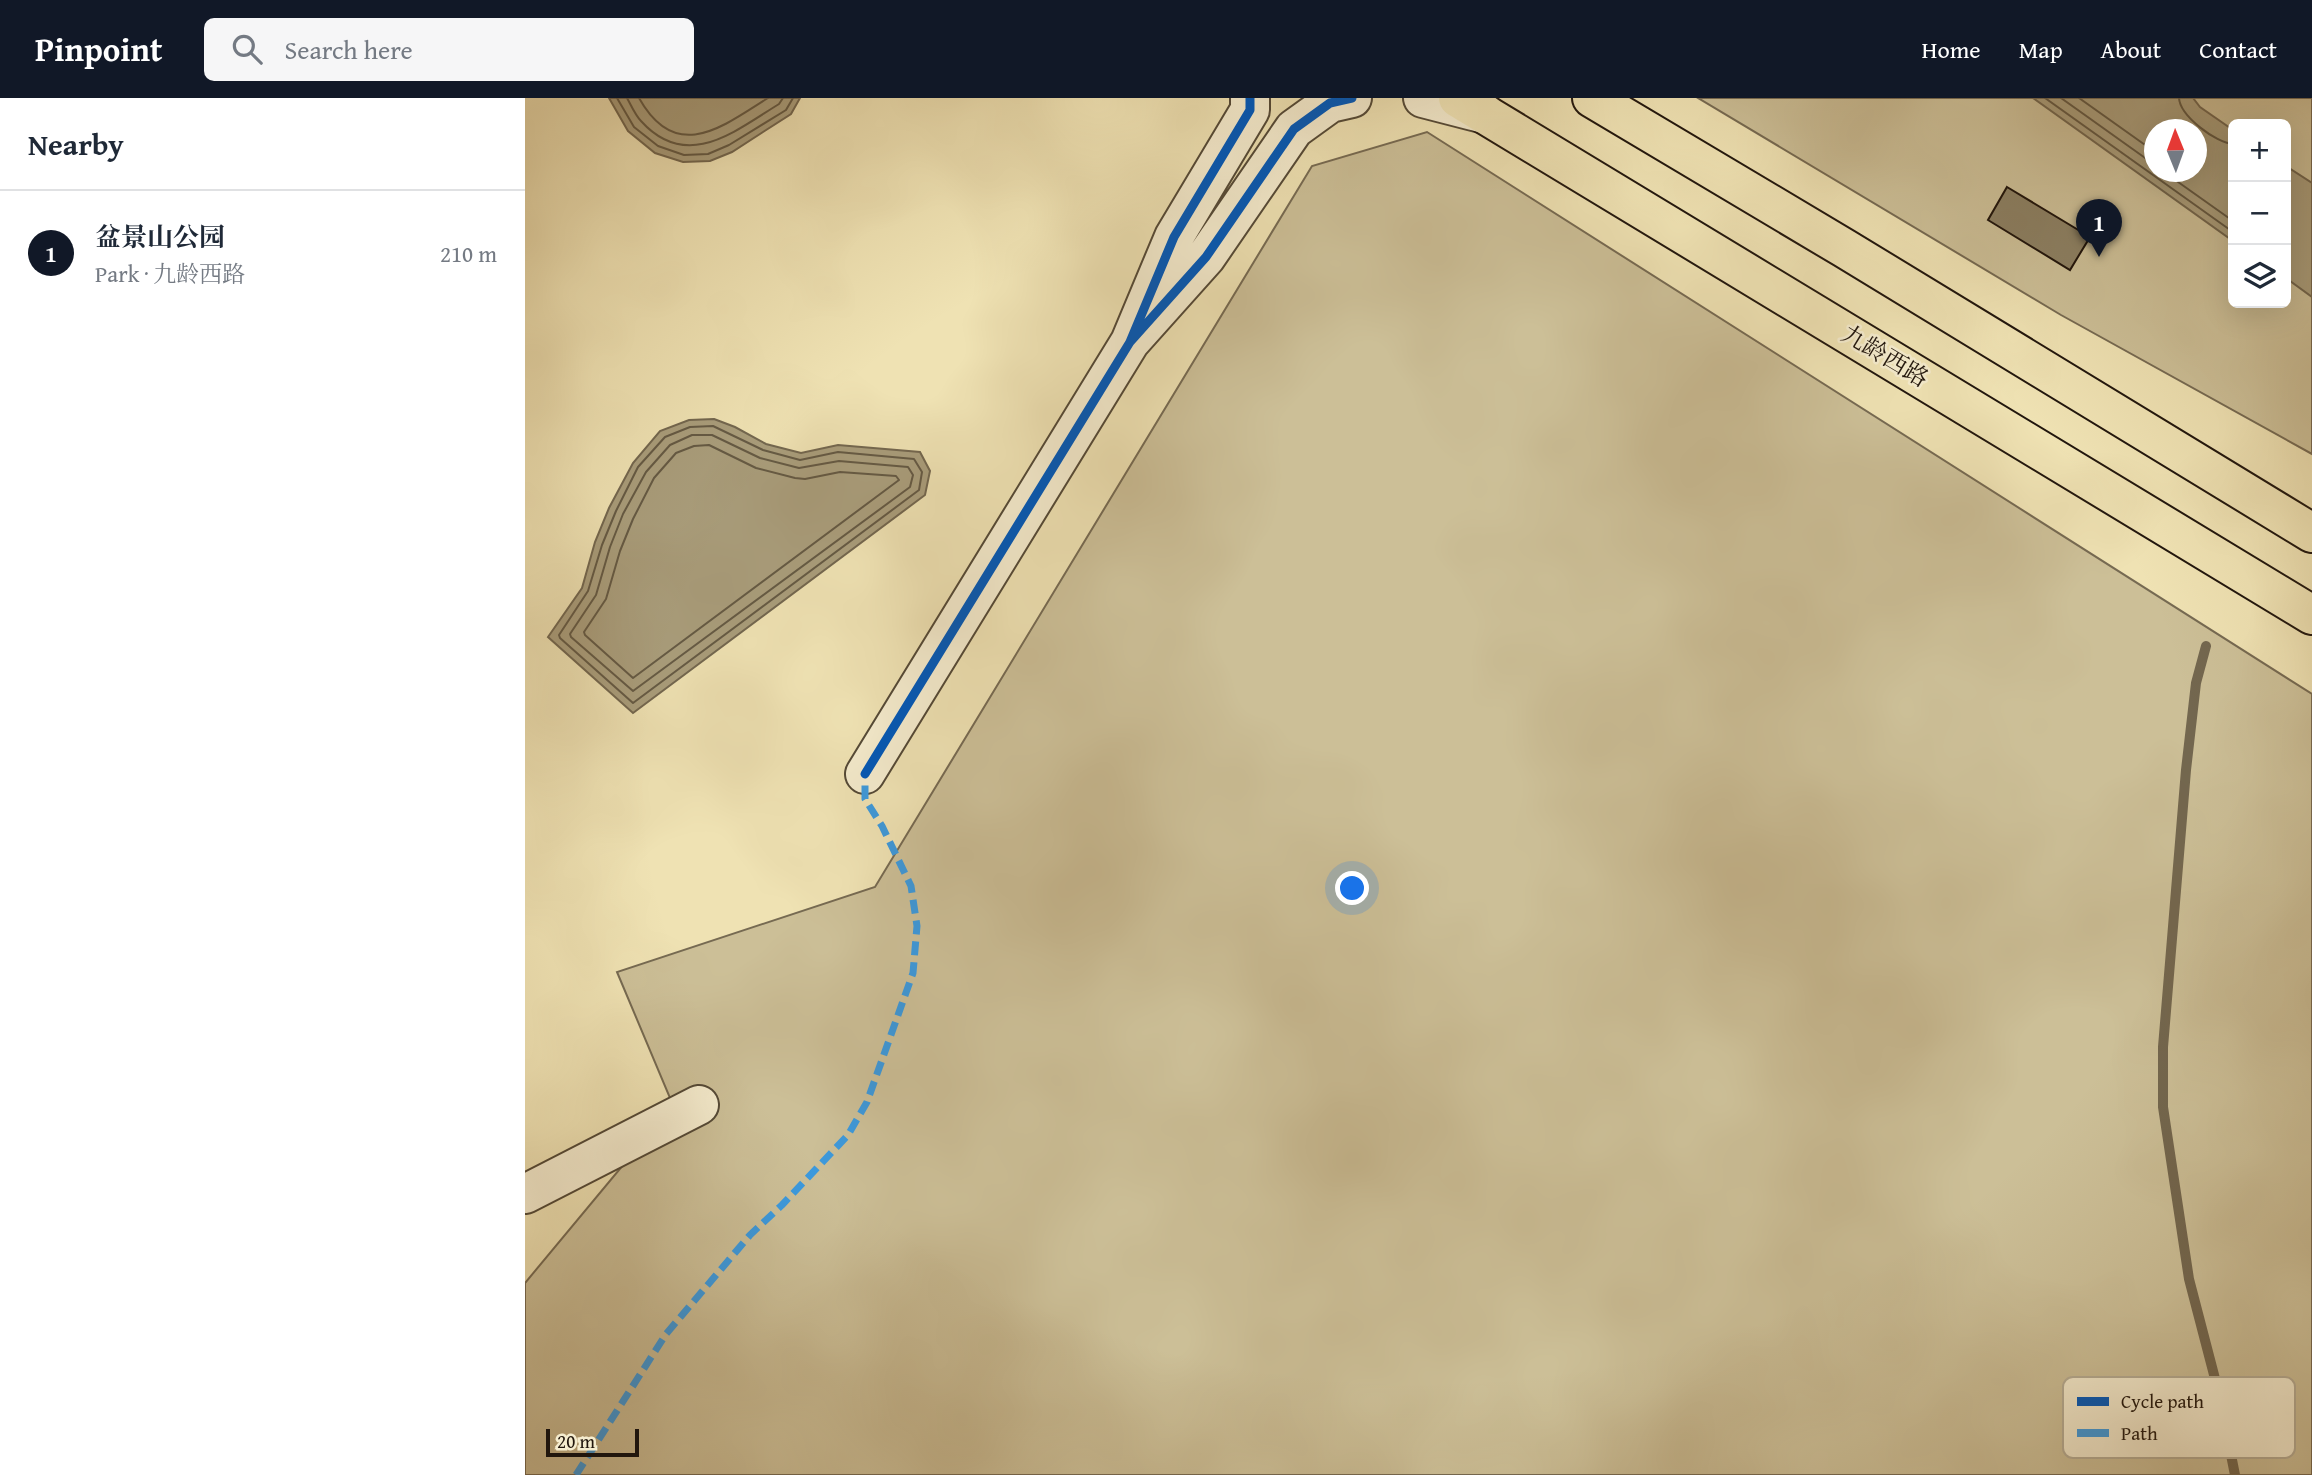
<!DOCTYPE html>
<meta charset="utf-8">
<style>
:root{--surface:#fff;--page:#f6f6f7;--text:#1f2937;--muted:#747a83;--line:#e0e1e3;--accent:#111827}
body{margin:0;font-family:"Gentium Book Plus","Noto Serif SC",serif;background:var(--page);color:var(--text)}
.controls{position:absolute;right:21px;top:21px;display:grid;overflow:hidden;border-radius:10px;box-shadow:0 7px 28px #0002}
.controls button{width:63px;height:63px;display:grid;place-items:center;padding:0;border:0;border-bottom:2px solid var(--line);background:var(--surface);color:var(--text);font:35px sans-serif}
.compass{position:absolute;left:1619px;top:21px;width:63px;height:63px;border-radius:50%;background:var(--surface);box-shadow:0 7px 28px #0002;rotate:359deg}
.scale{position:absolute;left:21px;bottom:18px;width:93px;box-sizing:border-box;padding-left:7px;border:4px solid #21160d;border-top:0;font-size:19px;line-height:24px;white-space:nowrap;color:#21160d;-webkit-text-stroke:5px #f5ecce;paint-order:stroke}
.you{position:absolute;left:828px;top:791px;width:24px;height:24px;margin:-18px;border:5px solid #fff;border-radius:50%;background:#1a73e8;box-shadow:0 0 0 10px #1a73e833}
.badge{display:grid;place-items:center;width:46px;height:46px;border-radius:50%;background:var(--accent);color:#fff;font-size:23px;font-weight:700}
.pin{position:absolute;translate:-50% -58px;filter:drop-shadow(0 2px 4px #0008)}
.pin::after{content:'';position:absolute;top:37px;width:24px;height:21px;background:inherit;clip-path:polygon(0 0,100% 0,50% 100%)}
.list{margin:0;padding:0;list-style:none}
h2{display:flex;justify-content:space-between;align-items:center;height:91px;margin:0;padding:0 28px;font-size:30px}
h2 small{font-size:23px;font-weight:400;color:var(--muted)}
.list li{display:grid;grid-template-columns:46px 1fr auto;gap:21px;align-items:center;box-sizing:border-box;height:126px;padding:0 28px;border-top:2px solid var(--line)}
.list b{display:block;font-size:26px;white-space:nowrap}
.list p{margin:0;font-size:23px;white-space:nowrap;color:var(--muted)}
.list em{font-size:23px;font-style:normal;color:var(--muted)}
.icon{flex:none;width:38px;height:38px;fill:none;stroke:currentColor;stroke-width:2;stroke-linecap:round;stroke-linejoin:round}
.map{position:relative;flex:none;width:1787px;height:1377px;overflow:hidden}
header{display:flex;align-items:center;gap:42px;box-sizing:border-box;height:98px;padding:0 35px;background:var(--accent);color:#fff}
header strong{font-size:33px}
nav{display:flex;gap:38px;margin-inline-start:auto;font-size:24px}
.search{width:490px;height:63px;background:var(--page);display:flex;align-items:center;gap:18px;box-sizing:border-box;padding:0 24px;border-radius:10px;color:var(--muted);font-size:26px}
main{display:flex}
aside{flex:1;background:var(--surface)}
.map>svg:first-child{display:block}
.green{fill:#ccbf97;stroke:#766a52;stroke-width:2;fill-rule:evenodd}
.water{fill:#a99d7b;stroke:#73674f;stroke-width:2;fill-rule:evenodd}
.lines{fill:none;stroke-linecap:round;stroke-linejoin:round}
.shore{stroke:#655a44;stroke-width:2}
.stream{stroke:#73674f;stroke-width:10}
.building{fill:#8c8063;stroke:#21160d;stroke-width:2}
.minor-casing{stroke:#544936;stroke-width:42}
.major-casing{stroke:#21160d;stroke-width:42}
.minor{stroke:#f5ecce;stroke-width:38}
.major{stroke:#efe2b3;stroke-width:38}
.quiet{stroke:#3c9ade;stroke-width:7;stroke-dasharray:14 7;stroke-linecap:butt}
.cycleway-casing{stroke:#f5ecce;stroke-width:13}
.cycleway{stroke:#0057b8;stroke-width:9}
.labels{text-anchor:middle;stroke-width:5;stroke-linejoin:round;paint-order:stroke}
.street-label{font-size:24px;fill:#21160d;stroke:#f5ecce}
.key{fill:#f5ecce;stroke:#b5ac94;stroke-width:2}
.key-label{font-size:19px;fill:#21160d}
</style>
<header>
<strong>Pinpoint</strong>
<div class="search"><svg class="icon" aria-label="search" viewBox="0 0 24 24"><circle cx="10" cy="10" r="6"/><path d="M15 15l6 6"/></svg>Search here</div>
<nav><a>Home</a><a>Map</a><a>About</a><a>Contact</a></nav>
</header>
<main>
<aside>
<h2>Nearby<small></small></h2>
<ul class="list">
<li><span class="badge">1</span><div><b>盆景山公园</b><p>Park · 九龄西路</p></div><em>210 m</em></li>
</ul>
</aside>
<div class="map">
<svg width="1787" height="1377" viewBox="0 0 1787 1377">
<rect width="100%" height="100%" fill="#efe2b3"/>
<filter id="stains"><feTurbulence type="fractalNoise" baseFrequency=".00286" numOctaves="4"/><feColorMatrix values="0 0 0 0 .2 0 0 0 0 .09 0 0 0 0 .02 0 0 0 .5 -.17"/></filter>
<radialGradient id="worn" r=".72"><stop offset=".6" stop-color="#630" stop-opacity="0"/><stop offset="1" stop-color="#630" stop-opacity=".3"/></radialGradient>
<path class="green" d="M1173,0H1787V356L1536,217ZM1708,26H1761V205H1708ZM1630,32H1672V74H1630Z
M902,34L1787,596V1377H0V1185L148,1007L92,874L350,789L787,68Z"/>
<path class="water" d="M84,0H275L266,16L207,54L185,63L158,64L130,55L103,33Z
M1508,0H1668L1675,9L1708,32V143ZM1630,32H1672V74H1630Z
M1761,68L1787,85V199L1761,180Z
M189,321L210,329L241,346L276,355L313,347L395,354L405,373L400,397L108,615L23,539L57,490L70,444L84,410L108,365L135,333L164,322Z"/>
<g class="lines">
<path class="shore" d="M92,0L109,29L133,48L159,57L183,56L204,47L261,12L268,0
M102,0C106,7 110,17 116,23C162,74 210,33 254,6L258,0
M114,0C151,66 197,29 243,0
M1520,0L1708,134
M1536,0L1630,67
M1554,0L1630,54
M1654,0C1655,18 1691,45 1708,46
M1639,74L1708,123
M188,328L238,352L275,362L313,354L389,361L397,374L394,392L108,605L35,540L34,537L63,493L77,447L91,413L113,369L140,339L165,329Z
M167,337H187L235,360L274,370L314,363L383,369L388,377L385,389L108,593L46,539L45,536L71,497L85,449L98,416L121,374L145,347Z
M184,347L231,370L270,380L280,381L315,374L371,378L374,382L108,580L60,537L59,534L81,501L95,453L108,421L129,380L151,355L169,348Z"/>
<path class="stream" d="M1681,548L1671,585L1661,672L1638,949V1009L1664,1181L1694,1296L1710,1377"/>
</g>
<path class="building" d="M1482,89L1565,139L1545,172L1463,122Z"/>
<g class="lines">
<defs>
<path id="minor" d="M725,0V12L649,139L605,244L681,159L769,31L805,5L827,0
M898,0L960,16
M340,676L605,244
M0,1096L174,1007"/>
<path id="major" d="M933,0L1787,517
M1067,0L1319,150L1787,435"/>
</defs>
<use href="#minor" class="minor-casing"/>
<use href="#major" class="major-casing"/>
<use href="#minor" class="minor"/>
<use href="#major" class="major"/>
<path class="quiet" d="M51,1377L141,1236L225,1137L257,1107L323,1037L342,1004L388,875L392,828L386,788L357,728L340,701V676"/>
<defs>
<path id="cycleway" d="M725,0V12L649,139L605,244L681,159L769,31L805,5L827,0
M340,676L605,244"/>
</defs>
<use href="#cycleway" class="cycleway-casing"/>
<use href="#cycleway" class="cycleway"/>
</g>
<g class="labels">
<g class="street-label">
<text transform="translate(1360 258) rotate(31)" y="8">九龄西路</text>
</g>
</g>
<rect x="1538" y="1279" width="232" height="81" rx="10" class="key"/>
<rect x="1552" y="1299" width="32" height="9" fill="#0057b8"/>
<rect x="1552" y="1331" width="32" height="8" fill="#3c9ade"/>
<g class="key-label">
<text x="1596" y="1310">Cycle path</text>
<text x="1596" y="1342">Path</text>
</g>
<rect width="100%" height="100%" filter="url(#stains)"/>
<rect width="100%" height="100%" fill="url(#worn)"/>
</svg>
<div class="controls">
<button>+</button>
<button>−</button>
<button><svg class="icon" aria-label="layers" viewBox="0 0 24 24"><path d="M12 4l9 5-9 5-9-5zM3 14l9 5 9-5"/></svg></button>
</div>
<svg class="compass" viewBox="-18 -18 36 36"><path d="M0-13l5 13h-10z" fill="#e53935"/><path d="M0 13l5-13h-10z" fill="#747a83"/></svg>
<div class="scale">20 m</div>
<div class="you"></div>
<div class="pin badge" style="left:1574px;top:159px">1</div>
</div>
</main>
